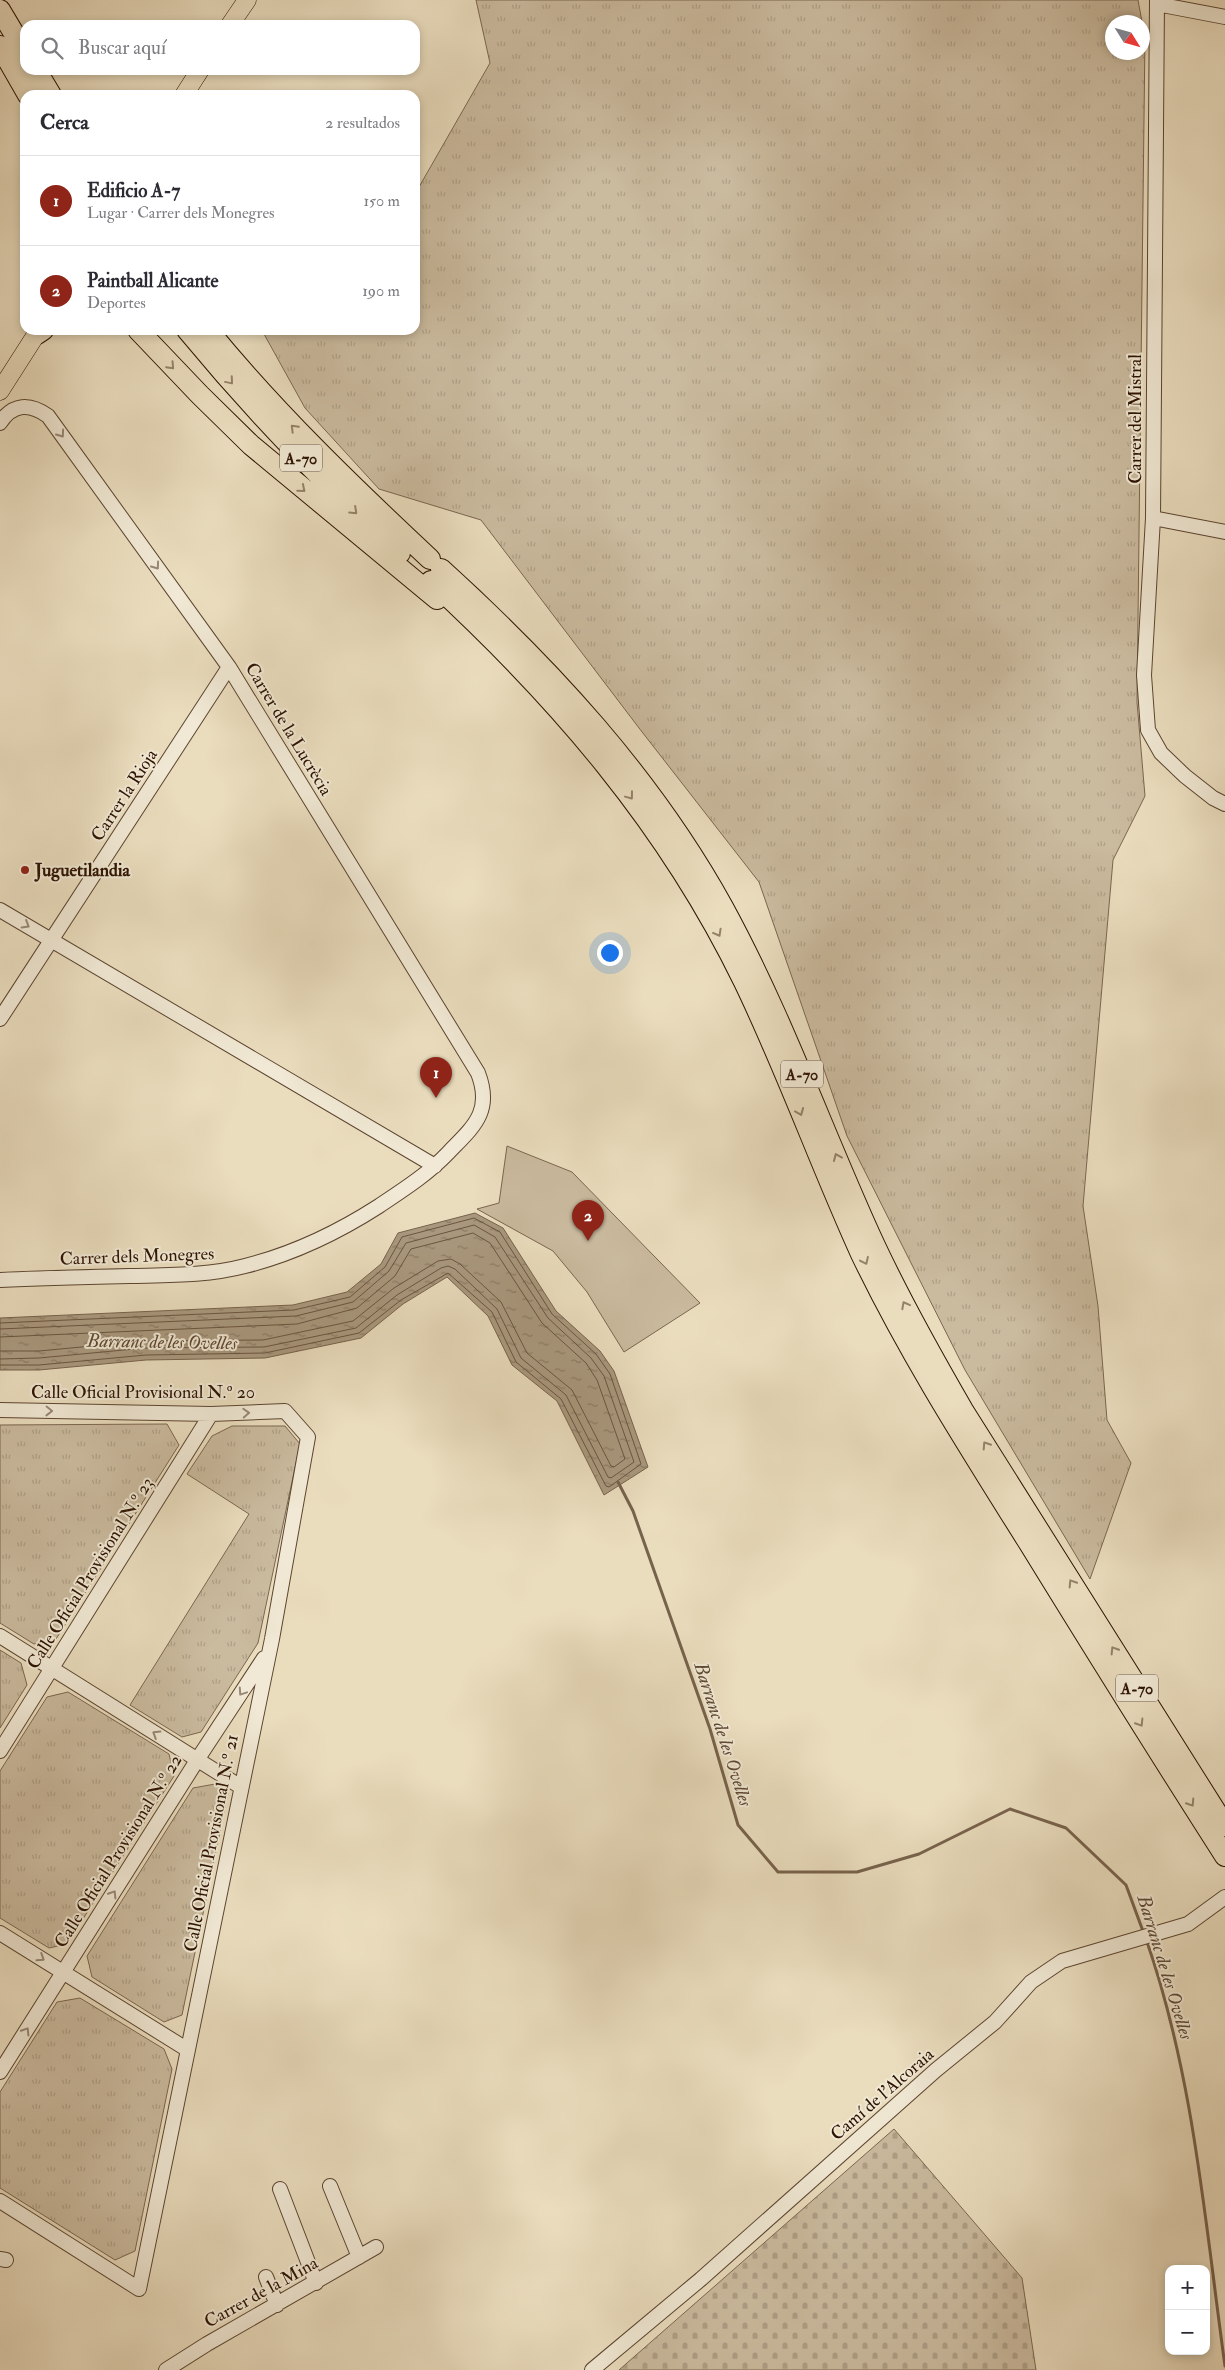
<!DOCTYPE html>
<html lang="es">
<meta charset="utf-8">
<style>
:root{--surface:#fff;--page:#f2f2f3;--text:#2b2b33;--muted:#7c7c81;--line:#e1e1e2;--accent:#8f2418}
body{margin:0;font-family:"IM FELL Double Pica",serif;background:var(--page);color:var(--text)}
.controls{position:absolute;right:15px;bottom:15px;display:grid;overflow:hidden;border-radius:10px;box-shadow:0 2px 8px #0003}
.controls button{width:45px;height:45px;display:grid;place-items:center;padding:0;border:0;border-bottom:1px solid var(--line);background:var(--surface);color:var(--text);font:25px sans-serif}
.compass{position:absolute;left:1105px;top:15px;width:45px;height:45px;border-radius:50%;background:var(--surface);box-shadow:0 2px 8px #0003;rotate:127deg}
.you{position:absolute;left:609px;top:952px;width:18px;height:18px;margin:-12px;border:4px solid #fff;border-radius:50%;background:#1a73e8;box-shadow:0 0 0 8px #1a73e833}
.badge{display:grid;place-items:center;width:32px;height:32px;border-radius:50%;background:var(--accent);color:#fff;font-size:16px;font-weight:700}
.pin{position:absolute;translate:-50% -41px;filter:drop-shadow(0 1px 2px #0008)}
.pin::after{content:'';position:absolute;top:26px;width:18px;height:15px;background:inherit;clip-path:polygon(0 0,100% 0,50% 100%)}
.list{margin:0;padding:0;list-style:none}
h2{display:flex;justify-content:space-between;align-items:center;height:65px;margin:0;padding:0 20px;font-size:21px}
h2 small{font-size:16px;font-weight:400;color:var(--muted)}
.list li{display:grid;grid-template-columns:32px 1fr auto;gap:15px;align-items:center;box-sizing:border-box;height:90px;padding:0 20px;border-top:1px solid var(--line)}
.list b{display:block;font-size:19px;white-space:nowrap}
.list p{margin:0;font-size:16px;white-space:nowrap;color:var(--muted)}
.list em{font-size:16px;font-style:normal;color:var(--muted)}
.icon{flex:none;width:28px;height:28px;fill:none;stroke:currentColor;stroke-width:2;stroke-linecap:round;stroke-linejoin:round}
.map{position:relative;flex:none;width:1225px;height:2370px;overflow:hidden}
.search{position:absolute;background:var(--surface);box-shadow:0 2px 8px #0003;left:20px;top:20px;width:400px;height:55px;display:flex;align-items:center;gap:12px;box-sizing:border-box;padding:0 18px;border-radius:15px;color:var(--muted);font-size:19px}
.panel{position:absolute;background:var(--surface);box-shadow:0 2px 8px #0003;left:20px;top:90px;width:400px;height:245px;border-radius:15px}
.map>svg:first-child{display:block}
.grass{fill:url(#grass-tufts);stroke:#7b6650}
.cemetery{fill:url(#cemetery-stones);stroke:#7b6650}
.pitch{fill:#caba9e;stroke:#7b6650}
.water{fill:url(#water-ripples);stroke:#77624c}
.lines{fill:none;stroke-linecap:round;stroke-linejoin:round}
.shore{stroke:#6a5540;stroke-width:1}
.stream{stroke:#77624c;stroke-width:3}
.minor-casing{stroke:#5c4530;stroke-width:16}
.major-casing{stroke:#2c1201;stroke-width:19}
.highway-casing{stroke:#2c1201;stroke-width:22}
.minor{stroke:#f1e9d5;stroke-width:14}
.major{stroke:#eaddbe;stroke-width:18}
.highway{stroke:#eaddbe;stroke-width:20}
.oneway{stroke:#948269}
.oneway2{stroke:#988876}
.poi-dot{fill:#8f2418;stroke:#f1e9d5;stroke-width:2}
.labels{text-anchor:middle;stroke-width:4;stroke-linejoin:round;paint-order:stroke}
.shield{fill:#f1e9d5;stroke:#675241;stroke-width:1}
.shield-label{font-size:16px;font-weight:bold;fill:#2c1201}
.street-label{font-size:18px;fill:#2c1201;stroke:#f1e9d5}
.poi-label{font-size:18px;font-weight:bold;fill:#2c1201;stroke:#f1e9d5;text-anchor:start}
.water-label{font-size:19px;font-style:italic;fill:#5e4833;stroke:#f1e9d5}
</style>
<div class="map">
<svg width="1225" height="2370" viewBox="0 0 1225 2370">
<defs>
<pattern id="grass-tufts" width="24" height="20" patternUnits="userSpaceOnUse" patternTransform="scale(1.25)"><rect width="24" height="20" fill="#caba9e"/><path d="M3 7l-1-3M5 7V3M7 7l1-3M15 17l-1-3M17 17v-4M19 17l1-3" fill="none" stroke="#ae9f86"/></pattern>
<pattern id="cemetery-stones" width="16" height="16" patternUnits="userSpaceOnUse" patternTransform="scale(1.25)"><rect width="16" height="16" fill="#caba9e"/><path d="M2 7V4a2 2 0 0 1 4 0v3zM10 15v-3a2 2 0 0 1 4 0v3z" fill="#ae9f86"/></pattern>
<pattern id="water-ripples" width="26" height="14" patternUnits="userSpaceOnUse" patternTransform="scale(1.25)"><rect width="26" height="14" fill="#a9987e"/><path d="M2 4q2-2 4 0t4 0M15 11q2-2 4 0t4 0" fill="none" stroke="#8a7b65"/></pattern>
</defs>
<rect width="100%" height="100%" fill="#eaddbe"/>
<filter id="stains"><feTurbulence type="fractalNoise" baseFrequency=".004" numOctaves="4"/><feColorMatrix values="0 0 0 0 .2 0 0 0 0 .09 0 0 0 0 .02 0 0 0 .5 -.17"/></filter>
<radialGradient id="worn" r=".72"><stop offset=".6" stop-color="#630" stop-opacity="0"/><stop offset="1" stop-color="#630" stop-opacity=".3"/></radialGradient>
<path class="grass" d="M476,0H1138L1142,22H1112V52H1142L1143,24L1145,36L1137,702L1145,796L1113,860L1083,1206L1098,1306L1107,1420L1131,1463L1090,1579L965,1370L847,1136L759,882L639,728L481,520L379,489L305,408L264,334L265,330H415V194L490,63Z
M167,1424L179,1445L56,1639L34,1644L0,1623V1425Z
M232,1426H285L300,1444L258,1643L201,1732L182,1737L130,1705L249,1514L187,1474L212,1436Z
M0,1650L21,1663L27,1685L0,1728Z
M68,1692L169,1754L174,1776L67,1944L49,1948L0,1918V1771L47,1697Z
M215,1784L228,1793L182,2015L164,2022L92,1977L87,1956L193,1788Z
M80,1998L164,2049L172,2069L135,2251L115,2260L0,2188V2092L57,2002Z"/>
<path class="cemetery" d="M894,2129L1022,2278L1036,2370H619Z"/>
<path class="pitch" d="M507,1146L572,1172L700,1303L624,1352L587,1292L553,1251L477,1209L499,1203Z"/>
<path class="water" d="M475,1213L503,1228L556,1311L600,1351L614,1371L648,1467L604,1495L557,1401L512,1365L488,1316L447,1277L403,1304L361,1338L265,1358L146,1360L39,1370H0V1318L293,1305L347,1292L381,1264L398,1233Z"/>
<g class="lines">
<path class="shore" d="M0,1323L294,1310L350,1297L385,1267L402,1237L474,1218L500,1232L552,1314L596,1354L610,1374L641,1464L609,1487L606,1486L561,1399L516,1362L492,1312L448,1273L401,1300L359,1333L265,1353L146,1355L39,1365H0
M0,1329L296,1316L353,1302L389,1271L406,1243L474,1225L495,1237L548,1318L591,1358L604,1376L634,1462L611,1478L608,1477L566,1395L521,1358L497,1309L455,1269L448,1266L441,1268L397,1295L356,1328L264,1347L145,1348L39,1358L0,1359
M0,1337L297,1324L357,1308L395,1276L411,1249L473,1233L490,1243L542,1323L586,1363L597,1380L625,1459L614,1467L611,1466L572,1390L527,1353L501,1302L460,1264L451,1259L438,1261L394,1288L353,1321L263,1340L145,1341L39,1351H0"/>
<path class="stream" d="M618,1482L633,1511L710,1729L738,1825L778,1872H857L919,1854L1010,1809L1066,1828L1126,1885L1144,1934
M1146,1939C1194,2076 1205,2223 1225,2366"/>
<defs>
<path id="minor" d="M1157,0L1153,518L1144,675L1148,730L1161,753L1185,776L1213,798L1225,804
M1157,4L1225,17
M0,423C13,403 30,403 48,416L229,667L478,1073C493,1112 473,1127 448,1153C428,1174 403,1190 379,1206C337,1233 293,1254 245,1266C207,1276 168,1275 129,1276C86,1277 43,1278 0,1280
M1153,518L1225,532
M0,910L435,1166
M0,1019L229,667
M0,1410L211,1414L285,1411L308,1437L272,1639L139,2289L0,2201
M0,1636L241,1787
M0,1751L211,1414
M0,1933L188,2050
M0,2072L201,1754L264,1658
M330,2186L359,2257
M280,2189L316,2283
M0,2259L6,2260
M266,2277L277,2305
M166,2370L207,2344L376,2247
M592,2370L701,2279L936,2070L995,2022L1031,1982L1062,1961L1188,1924L1225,1897"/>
<path id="major" d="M230,25L247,0
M184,95L200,70
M0,391L39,330"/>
<path id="highway" d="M0,10L25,52
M0,46L28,95
M36,70L51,95
M138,330L200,395L251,445L437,599
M187,330C253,410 323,483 400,553
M208,330C276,413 352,486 430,559
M37,334L43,330
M441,569C550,668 651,777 723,907C781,1013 821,1127 871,1237C898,1296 930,1353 963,1410L1225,1826
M431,581C558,698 668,825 744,982C787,1071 820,1164 861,1254C910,1356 970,1449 1030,1545C1094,1649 1159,1753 1225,1856"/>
</defs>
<use href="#minor" class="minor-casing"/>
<use href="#major" class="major-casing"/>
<use href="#highway" class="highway-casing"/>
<use href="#minor" class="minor"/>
<use href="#major" class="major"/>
<use href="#highway" class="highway"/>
</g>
<defs><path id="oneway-chevron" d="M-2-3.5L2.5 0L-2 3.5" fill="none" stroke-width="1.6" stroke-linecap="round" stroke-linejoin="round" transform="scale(1.25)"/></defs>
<g class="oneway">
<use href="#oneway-chevron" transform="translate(171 366) rotate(47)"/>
<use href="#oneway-chevron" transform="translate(230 381) rotate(50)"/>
<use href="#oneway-chevron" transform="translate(294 428) rotate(-135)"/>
<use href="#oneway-chevron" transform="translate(302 489) rotate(40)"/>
<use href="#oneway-chevron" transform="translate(354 511) rotate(43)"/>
<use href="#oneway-chevron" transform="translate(630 796) rotate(53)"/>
<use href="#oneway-chevron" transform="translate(718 933) rotate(61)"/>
<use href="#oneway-chevron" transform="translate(800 1112) rotate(68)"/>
<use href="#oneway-chevron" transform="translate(837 1157) rotate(-113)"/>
<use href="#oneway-chevron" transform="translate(865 1261) rotate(65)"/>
<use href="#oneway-chevron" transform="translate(905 1305) rotate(-118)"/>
<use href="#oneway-chevron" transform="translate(986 1445) rotate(-123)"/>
<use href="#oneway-chevron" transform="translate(1072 1583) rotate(-122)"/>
<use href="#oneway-chevron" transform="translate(1114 1650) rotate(-122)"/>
<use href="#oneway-chevron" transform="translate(1140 1723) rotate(58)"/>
<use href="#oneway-chevron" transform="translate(1191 1803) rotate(57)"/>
</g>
<g class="oneway2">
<use href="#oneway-chevron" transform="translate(61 434) rotate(54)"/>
<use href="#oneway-chevron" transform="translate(156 566) rotate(54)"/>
<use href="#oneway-chevron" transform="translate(26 925) rotate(31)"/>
<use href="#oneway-chevron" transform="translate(49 1411) rotate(1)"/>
<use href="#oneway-chevron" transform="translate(246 1413) rotate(-3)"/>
<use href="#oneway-chevron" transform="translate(242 1692) rotate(124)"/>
<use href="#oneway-chevron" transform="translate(156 1734) rotate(-148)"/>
<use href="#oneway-chevron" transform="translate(113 1894) rotate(-58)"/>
<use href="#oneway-chevron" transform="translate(41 1958) rotate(33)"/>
<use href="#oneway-chevron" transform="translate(26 2031) rotate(-58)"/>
</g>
<circle class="poi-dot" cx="25" cy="870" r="5"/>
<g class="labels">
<g class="shield">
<rect x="280" y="444.5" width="42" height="27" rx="4"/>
<rect x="781" y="1060.5" width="42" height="27" rx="4"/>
<rect x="1116" y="1674.5" width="42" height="27" rx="4"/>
</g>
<g class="shield-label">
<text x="301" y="464">A-70</text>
<text x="802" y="1080">A-70</text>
<text x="1137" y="1694">A-70</text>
</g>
<g class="street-label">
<text transform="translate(1135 419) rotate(-90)" y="6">Carrer del Mistral</text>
<text transform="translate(289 729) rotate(59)" y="6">Carrer de la Lucrècia</text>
<text transform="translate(124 795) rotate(-57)" y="6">Carrer la Rioja</text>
<text transform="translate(137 1256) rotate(-2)" y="6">Carrer dels Monegres</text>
<text x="143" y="1398">Calle Oficial Provisional N.º 20</text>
<text transform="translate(90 1573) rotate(-58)" y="6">Calle Oficial Provisional N.º 23</text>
<text transform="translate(211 1843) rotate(-79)" y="6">Calle Oficial Provisional N.º 21</text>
<text transform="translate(118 1851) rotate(-58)" y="6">Calle Oficial Provisional N.º 22</text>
<text transform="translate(882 2094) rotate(-41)" y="6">Camí de l'Alcoraia</text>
<text transform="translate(261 2292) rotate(-29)" y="6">Carrer de la Mina</text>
</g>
<g class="poi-label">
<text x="35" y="876">Juguetilandia</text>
</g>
<g class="water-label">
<text transform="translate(162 1341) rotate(1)" y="7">Barranc de les Ovelles</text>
<text transform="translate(724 1734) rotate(72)" y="7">Barranc de les Ovelles</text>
<text transform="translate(1166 1967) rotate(73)" y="7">Barranc de les Ovelles</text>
</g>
</g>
<rect width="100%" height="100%" filter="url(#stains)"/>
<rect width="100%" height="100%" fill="url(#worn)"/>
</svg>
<div class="controls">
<button>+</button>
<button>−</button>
</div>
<svg class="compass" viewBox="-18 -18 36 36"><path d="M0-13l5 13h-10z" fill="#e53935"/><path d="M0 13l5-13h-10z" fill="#7c7c81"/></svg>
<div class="you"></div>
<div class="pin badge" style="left:436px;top:1098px">1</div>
<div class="pin badge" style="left:588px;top:1241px">2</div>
<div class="search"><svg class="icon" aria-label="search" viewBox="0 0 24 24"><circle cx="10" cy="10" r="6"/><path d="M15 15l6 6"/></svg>Buscar aquí</div>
<section class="panel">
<h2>Cerca<small>2 resultados</small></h2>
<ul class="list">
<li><span class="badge">1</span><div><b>Edificio A-7</b><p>Lugar · Carrer dels Monegres</p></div><em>150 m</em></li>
<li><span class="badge">2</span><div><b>Paintball Alicante</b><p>Deportes</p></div><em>190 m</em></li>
</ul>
</section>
</div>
